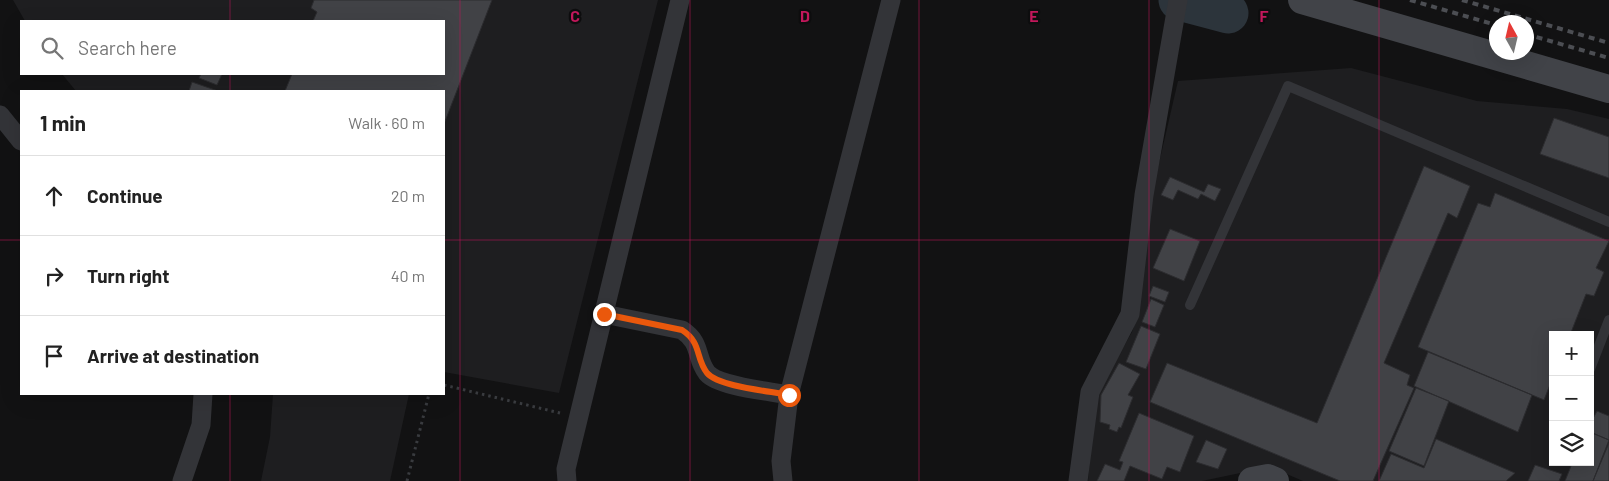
<!DOCTYPE html>
<meta charset="utf-8">
<style>
:root{--surface:#fff;--page:#f6f6f6;--text:#222;--muted:#767676;--line:#e0e0e0}
body{margin:0;font-family:Barlow,sans-serif;background:var(--page);color:var(--text)}
.controls{position:absolute;right:15px;bottom:15px;display:grid;overflow:hidden;border-radius:0px;box-shadow:0 5px 20px #0002}
.controls button{width:45px;height:45px;display:grid;place-items:center;padding:0;border:0;border-bottom:1px solid var(--line);background:var(--surface);color:var(--text);font:25px sans-serif}
.compass{position:absolute;left:1489px;top:15px;width:45px;height:45px;border-radius:50%;background:var(--surface);box-shadow:0 5px 20px #0002;rotate:352deg}
.stop{position:absolute;width:15px;height:15px;margin:-11px;border:4px solid #ea580c;border-radius:50%;background:#fff}
.stop.end{background:#ea580c;border-color:#fff;box-shadow:0 1px 5px #0008}
.list{margin:0;padding:0;list-style:none}
h2{display:flex;justify-content:space-between;align-items:center;height:65px;margin:0;padding:0 20px;font-size:21px}
h2 small{font-size:16px;font-weight:400;color:var(--muted)}
.list li{display:grid;grid-template-columns:32px 1fr auto;gap:15px;align-items:center;box-sizing:border-box;height:80px;padding:0 20px;border-top:1px solid var(--line)}
.list b{display:block;font-size:19px;white-space:nowrap}
.list em{font-size:16px;font-style:normal;color:var(--muted)}
.icon{flex:none;width:28px;height:28px;fill:none;stroke:currentColor;stroke-width:2;stroke-linecap:round;stroke-linejoin:round}
.map{position:relative;flex:none;width:1609px;height:481px;overflow:hidden}
.search{position:absolute;background:var(--surface);box-shadow:0 5px 20px #0002;left:20px;top:20px;width:425px;height:55px;display:flex;align-items:center;gap:12px;box-sizing:border-box;padding:0 18px;border-radius:0px;color:var(--muted);font-size:19px}
.panel{position:absolute;background:var(--surface);box-shadow:0 5px 20px #0002;left:20px;top:90px;width:425px;height:305px;border-radius:0px}
.map>svg:first-child{display:block}
.built{fill:#1e1e20;fill-rule:evenodd}
.lines{fill:none;stroke-linecap:round;stroke-linejoin:round}
.river{stroke:#2c343b;stroke-width:41}
.building{fill:#414246;stroke:#2c2c2f}
.path{stroke:#393b3f;stroke-width:3;stroke-dasharray:2.5 4;stroke-linecap:butt}
.lane{stroke:#333438;stroke-width:10}
.street{stroke:#333438;stroke-width:19}
.secondary{stroke:#414348;stroke-width:28}
.rail{stroke:#4c4e53;stroke-width:4;stroke-dasharray:6 5;stroke-linecap:butt}
.route{stroke:#ea580c;stroke-width:6}
.grid{fill:none;stroke:#c2185b;stroke-width:1;stroke-opacity:0.55}
.grid-label{font-size:16px;text-anchor:middle;font-weight:bold;fill:#c2185b;stroke:#0d0d0e;stroke-width:4.5;stroke-linejoin:round;paint-order:stroke}
</style>
<div class="map">
<svg width="1609" height="481" viewBox="0 0 1609 481">
<rect width="100%" height="100%" fill="#121213"/>
<path class="built" d="M13,0H658L559,393L444,372V91H76L62,74H444V21H25Z
M1351,68L1477,101L1567,109L1609,119V481H1303L1282,472H1245L1202,481H1088L1095,397L1132,332L1137,316L1151,198L1178,81ZM1553,335H1590V462H1553Z
M273,394H409L390,481H261L270,437Z"/>
<g class="lines">
<path class="river" d="M1179,0L1228,13"/>
</g>
<path class="building" d="M314,0H492L444,124V91H285L292,74H444V21H313L317,12L311,8Z
M201,74H222L217,85L199,78Z
M192,82L218,91H189Z
M1554,118L1609,137V178L1540,154Z
M1424,166L1470,186L1457,218L1448,213L1384,363L1410,375L1407,385L1414,388L1373,481H1340L1150,402L1167,363L1317,423Z
M1170,177L1204,192L1208,184L1221,189L1215,201L1201,194L1198,199L1178,190L1173,200L1161,195Z
M1495,193L1609,241L1596,268L1604,272L1594,296L1586,294L1570,335H1553V377L1544,400L1418,347L1478,203L1490,207Z
M1170,229L1200,241L1184,281L1153,268Z
M1153,286L1169,292L1165,302L1149,296Z
M1151,299L1164,305L1155,327L1142,322Z
M1141,326L1160,334L1146,369L1126,362Z
M1428,352L1532,395L1518,432L1414,386Z
M1119,363L1140,374L1128,395L1133,397L1121,428L1119,427L1117,432L1109,429L1110,425L1100,422L1101,395Z
M1416,388L1449,401L1424,466L1389,451Z
M1597,411L1609,416V440L1590,432V424Z
M1139,413L1194,436L1180,472L1167,467L1162,479L1130,466L1124,481H1097L1105,464L1120,470L1123,462L1119,461Z
M1590,432L1609,440L1593,481H1565L1571,466L1564,462H1590Z
M1436,439L1515,473L1506,481H1379L1391,454L1424,468Z
M1206,440L1227,449L1218,469L1196,462Z
M1609,443V481H1593Z
M1535,465L1562,474L1559,481H1528Z"/>
<g class="lines">
<path class="path" d="M444,385L560,413
M407,481L429,394"/>
<path class="lane" d="M1190,305L1288,86L1609,222
M1590,369L1609,320"/>
<path class="street" d="M0,115L21,141
M604,314L682,330C702,343 695,357 707,373C719,387 770,391 789,395
M182,481L201,425L203,394
M567,481L566,469L680,0
M783,481L781,461L789,395L891,0
M1078,481L1090,392L1130,314L1144,195L1178,0"/>
<path class="secondary" d="M1302,0L1609,89
M1252,481L1268,478L1275,481"/>
<path class="rail" d="M1410,0L1496,25
M1462,0L1609,43
M1526,34L1609,58"/>
</g>
<g class="lines">
<path class="route" d="M604,314L682,330C702,343 695,357 707,373C719,387 770,391 789,395"/>
</g>
<path class="grid" d="M230,0V21M460,0V481M690,0V481M919,0V481M1149,0V481M1379,0V481M230,74V91M0,240H21M444,240H1609M230,394V481"/>
<g class="grid-label">
<text x="575" y="22">C</text>
<text x="805" y="22">D</text>
<text x="1034" y="22">E</text>
<text x="1264" y="22">F</text>
</g>
</svg>
<div class="controls">
<button>+</button>
<button>−</button>
<button><svg class="icon" aria-label="layers" viewBox="0 0 24 24"><path d="M12 4l9 5-9 5-9-5zM3 14l9 5 9-5"/></svg></button>
</div>
<svg class="compass" viewBox="-18 -18 36 36"><path d="M0-13l5 13h-10z" fill="#e53935"/><path d="M0 13l5-13h-10z" fill="#767676"/></svg>
<div class="stop" style="left:789px;top:395px"></div>
<div class="stop end" style="left:604px;top:314px"></div>
<div class="search"><svg class="icon" aria-label="search" viewBox="0 0 24 24"><circle cx="10" cy="10" r="6"/><path d="M15 15l6 6"/></svg>Search here</div>
<section class="panel">
<h2>1 min<small>Walk · 60 m</small></h2>
<ul class="list">
<li><svg class="icon" aria-label="ahead" viewBox="0 0 24 24"><path d="M12 20V5M6 11l6-6 6 6"/></svg><div><b>Continue</b></div><em>20 m</em></li>
<li><svg class="icon" aria-label="right" viewBox="0 0 24 24"><path d="M7 20v-9h11M14 6l5 5-5 5"/></svg><div><b>Turn right</b></div><em>40 m</em></li>
<li><svg class="icon" aria-label="arrive" viewBox="0 0 24 24"><path d="M6 21V4h12l-3 4 3 4H6"/></svg><div><b>Arrive at destination</b></div></li>
</ul>
</section>
</div>
